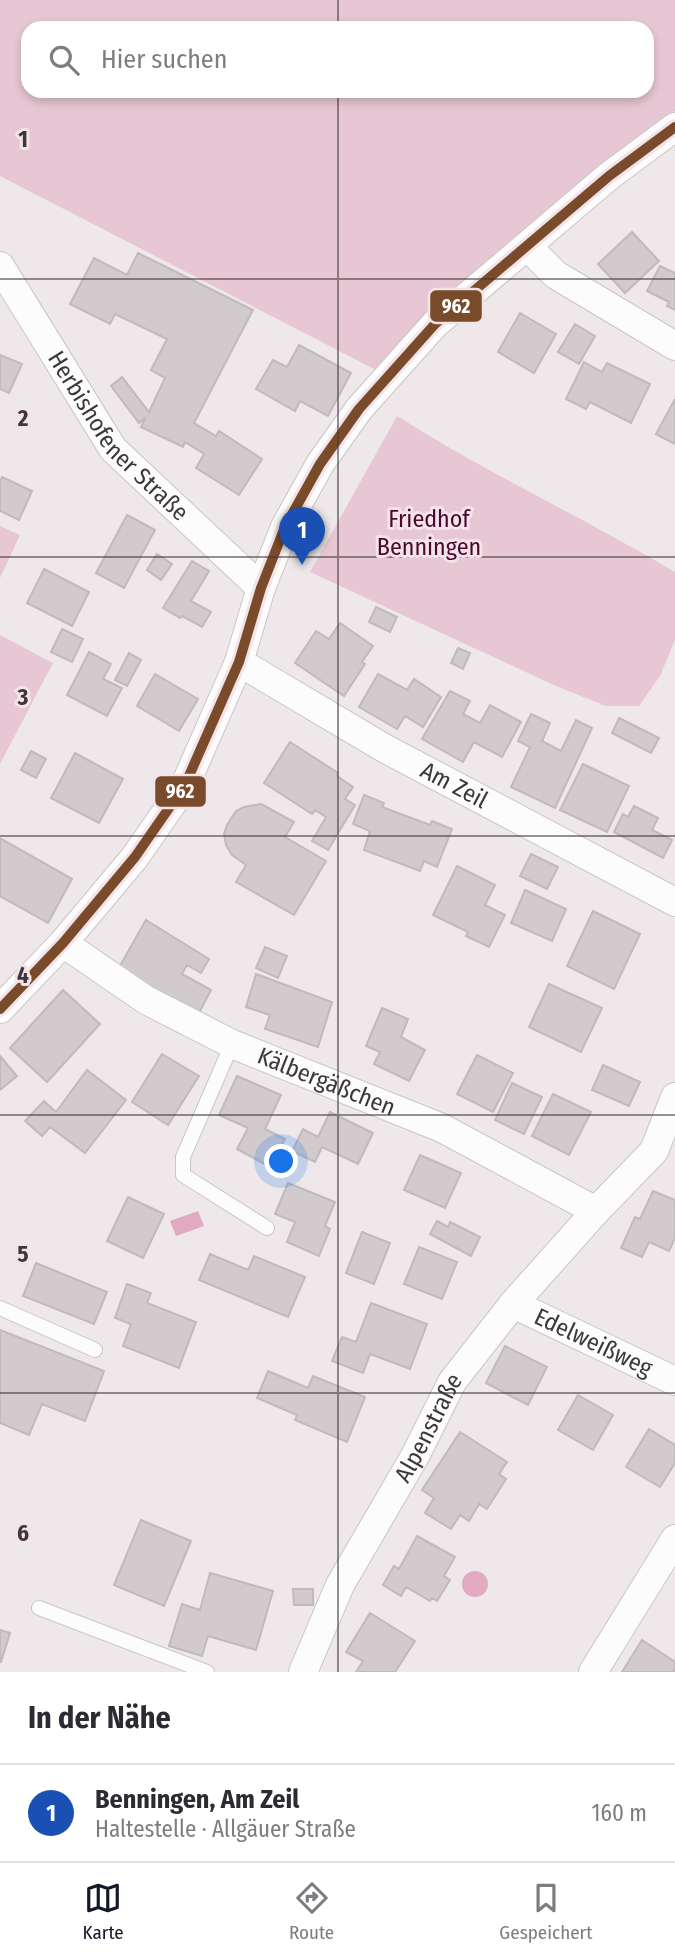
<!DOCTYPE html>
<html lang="de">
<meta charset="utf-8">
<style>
:root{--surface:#fff;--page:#f2f2f3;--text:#2b2b33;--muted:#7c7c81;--line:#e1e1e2;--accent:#111827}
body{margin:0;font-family:"Fira Sans Condensed",sans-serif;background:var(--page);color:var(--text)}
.you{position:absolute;left:282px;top:1162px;width:24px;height:24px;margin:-18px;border:5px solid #fff;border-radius:50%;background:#1a73e8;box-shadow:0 0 0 10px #1a73e833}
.badge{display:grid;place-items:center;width:46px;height:46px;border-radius:50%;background:var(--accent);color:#fff;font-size:23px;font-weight:700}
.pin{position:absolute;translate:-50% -58px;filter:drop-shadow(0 2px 4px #0008)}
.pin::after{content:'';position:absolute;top:37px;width:24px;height:21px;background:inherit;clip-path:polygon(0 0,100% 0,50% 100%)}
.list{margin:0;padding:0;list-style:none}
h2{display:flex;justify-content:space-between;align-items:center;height:91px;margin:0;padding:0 28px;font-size:30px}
h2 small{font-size:23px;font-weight:400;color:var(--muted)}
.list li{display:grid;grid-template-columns:46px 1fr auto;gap:21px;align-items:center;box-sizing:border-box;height:98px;padding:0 28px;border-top:2px solid var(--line)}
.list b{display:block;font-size:26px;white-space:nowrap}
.list p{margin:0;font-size:23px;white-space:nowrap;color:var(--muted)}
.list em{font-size:23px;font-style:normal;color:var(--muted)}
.icon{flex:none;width:38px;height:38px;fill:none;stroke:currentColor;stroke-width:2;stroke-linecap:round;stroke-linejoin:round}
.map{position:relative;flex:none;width:675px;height:1672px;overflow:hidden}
.search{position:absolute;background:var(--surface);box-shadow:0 4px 10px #0003;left:21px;right:21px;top:21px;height:77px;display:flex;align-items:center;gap:18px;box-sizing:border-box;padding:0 24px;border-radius:21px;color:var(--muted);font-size:26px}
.sheet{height:189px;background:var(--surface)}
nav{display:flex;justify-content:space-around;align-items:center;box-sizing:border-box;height:98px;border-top:2px solid var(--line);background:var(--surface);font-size:19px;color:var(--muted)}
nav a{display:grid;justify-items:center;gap:4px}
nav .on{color:var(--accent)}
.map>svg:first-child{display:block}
.green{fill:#e7c7d3;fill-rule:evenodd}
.water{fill:#e1aac1}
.building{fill:#d1cbcd;stroke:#bfbabc;stroke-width:2}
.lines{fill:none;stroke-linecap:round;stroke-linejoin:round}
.lane-casing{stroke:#cbc5c7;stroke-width:16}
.street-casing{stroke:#cbc5c7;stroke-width:30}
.lane{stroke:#fcfcfc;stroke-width:14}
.street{stroke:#fcfcfc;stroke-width:28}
.bus-1-casing{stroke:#f2e4e9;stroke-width:16}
.bus-1{stroke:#7a4b2a;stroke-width:10}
.grid{fill:none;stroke:#3d3739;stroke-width:2;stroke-opacity:0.55}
.labels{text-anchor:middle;stroke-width:6;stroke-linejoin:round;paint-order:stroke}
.street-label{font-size:24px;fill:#3d3739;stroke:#f2e4e9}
.park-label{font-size:24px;fill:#4c092d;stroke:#f2e4e9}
.grid-label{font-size:23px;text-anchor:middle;font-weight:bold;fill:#3d3739;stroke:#f2e4e9;stroke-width:6;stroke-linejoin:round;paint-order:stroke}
.line-badge{stroke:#f2e4e9;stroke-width:2.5}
.badge-label{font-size:19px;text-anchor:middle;font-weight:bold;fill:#fff}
</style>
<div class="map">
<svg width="675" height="1672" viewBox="0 0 675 1672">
<rect width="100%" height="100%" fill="#eee8ea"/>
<path class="green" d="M0,0H675V111L506,245L441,302L376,370L0,176ZM28,28H647V91H28Z
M397,416C487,473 584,518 675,572V640L660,676L639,706H606L556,686L310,572Z
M0,526L20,535L0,578Z
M0,635L53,663L0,764Z"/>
<path class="water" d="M198,1211L204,1226L176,1236L170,1221Z
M462 1584a13 13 0 1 1 26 0a13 13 0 1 1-26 0Z"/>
<path class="building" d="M632,232L659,261L625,293L598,264Z
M138,253L253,310L194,423L216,436L219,431L262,459L239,495L196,468L204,454L185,442L183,447L141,427L146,417L139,423L111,386L122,377L149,412L165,378L151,370L167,339L115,314L110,324L70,304L94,258L127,275Z
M660,266L675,273V310L667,306L669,302L647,291Z
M520,313L556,334L534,373L498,352Z
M575,324L595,336L579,364L558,352Z
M299,345L351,373L328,416L300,401L295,411L256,389L273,360L287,367Z
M0,355L22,364L9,393L0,389Z
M584,362L602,372L607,363L650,384L631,423L590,402L586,409L566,399Z
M675,399V444L656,434Z
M2,477L32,491L19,520L0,511V481Z
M127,515L155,530L124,588L96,573Z
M157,554L172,564L161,580L147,570Z
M192,561L209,571L191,601L211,612L202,627L182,616L180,618L163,608Z
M44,569L89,592L72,626L27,603Z
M376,607L397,617L390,632L369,622Z
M340,623L373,646L362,662L365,664L344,696L295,663L316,631L329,639Z
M62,629L83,639L72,662L51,652Z
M458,648L470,653L463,669L451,663Z
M89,652L111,664L103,679L122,688L107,716L67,695Z
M129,653L141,660L127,686L115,680Z
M155,674L198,699L179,731L137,706Z
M378,674L407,690L414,679L441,697L423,727L405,716L397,729L359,707Z
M450,691L470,701L463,714L480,723L490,705L521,722L502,757L474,742L463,762L422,739Z
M531,714L550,723L542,741L561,751L576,720L592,728L555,808L511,787L530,747L518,741Z
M619,718L659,738L651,753L612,733Z
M290,742L338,773L337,776L353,787L345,799L355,805L328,850L312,841L326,817L315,810L312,814L264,783Z
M31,751L46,759L36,778L21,770Z
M75,753L123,779L99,823L51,798Z
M583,764L629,786L607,832L560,810Z
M364,795L384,803L382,807L430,825L432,821L452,829L437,867L424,861L420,871L364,850L370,831L353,824Z
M261,804L294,822L285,837L326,861L294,915L236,882L246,865L232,855L226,845L224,834L227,825L236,811L244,807Z
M634,806L658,818L652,830L672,840L663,858L614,832L623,814L628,817Z
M0,838L72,879L48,923L0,896Z
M531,854L558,867L547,889L520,876Z
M457,866L495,885L485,905L505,915L489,947L466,936L468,932L433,915Z
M525,890L566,909L552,941L511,923Z
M593,911L640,934L614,989L567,966Z
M146,920L209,959L201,973L187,965L182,974L211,990L198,1015L117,971Z
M265,947L287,956L278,978L256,968Z
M256,974L332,1002L318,1047L265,1029L270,1015L246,1007Z
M549,984L602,1008L581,1052L529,1027Z
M63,990L100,1024L47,1082L10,1048Z
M382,1008L408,1019L401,1037L425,1050L409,1081L374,1064L380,1052L366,1046Z
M162,1054L199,1076L168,1125L132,1102Z
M477,1055L513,1073L493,1112L457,1094Z
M0,1056L17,1076L0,1090Z
M603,1065L640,1082L629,1106L592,1090Z
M87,1070L126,1100L85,1153L50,1127L42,1136L25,1121L44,1101L56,1112Z
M237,1076L281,1095L265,1129L285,1139L270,1167L237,1149L248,1128L219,1115Z
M512,1083L542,1097L524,1134L495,1120Z
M553,1094L591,1112L569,1155L532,1136Z
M330,1112L373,1133L358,1164L322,1147L315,1162L292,1151L303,1129L318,1137Z
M420,1155L461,1173L445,1208L404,1190Z
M288,1183L335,1202L325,1226L330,1229L319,1256L287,1242L295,1222L275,1214Z
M653,1191L675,1200V1238L669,1251L649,1242L642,1257L621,1248L635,1217L640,1219Z
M128,1197L164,1214L143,1258L107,1241Z
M437,1221L448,1227L450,1222L480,1237L471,1256L430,1234Z
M362,1232L390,1243L374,1284L346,1273Z
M419,1247L457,1262L442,1299L404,1284Z
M210,1254L248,1270L254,1256L305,1277L288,1317L199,1280Z
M36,1263L107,1292L94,1324L23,1296Z
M127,1284L151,1293L147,1303L196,1322L179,1368L123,1346L131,1324L115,1318Z
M371,1303L427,1324L410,1369L370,1354L363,1373L332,1361L342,1337L356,1342Z
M0,1330L104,1371L85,1421L42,1404L29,1435L0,1423Z
M505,1346L547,1367L528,1405L486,1383Z
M268,1371L308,1388L313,1376L365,1397L347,1442L295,1420L297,1415L257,1398Z
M578,1395L613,1415L593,1450L558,1430Z
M649,1429L675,1445V1463L660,1487L626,1467Z
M460,1432L507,1462L499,1474L506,1479L487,1509L479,1504L469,1521L460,1515L451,1529L425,1513L434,1498L422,1490Z
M141,1520L191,1541L164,1606L114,1585Z
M417,1536L455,1557L444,1576L450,1580L437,1601L432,1598L430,1601L406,1587L401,1596L383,1585L394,1566L399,1569Z
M210,1573L273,1591L256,1650L208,1636L202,1656L169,1646L182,1604L200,1610Z
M293,1589H313V1605H294Z
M370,1613L415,1641L395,1672H356L363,1661L346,1652Z
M0,1630L10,1633L1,1662H0Z
M642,1640L675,1662V1672H622Z"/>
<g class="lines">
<defs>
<path id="lane" d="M232,1044L183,1157V1175L267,1228
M0,1308L95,1350
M39,1608L207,1672"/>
<g id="street">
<path d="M527,246L556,275L675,346"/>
<path id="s1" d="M0,266L113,449L261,588"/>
<path id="s2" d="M239,662L384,748L675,902"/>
<path id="s3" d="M63,943L146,1000L232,1044L442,1128L596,1211"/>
<path d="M0,1009L63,943L135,857L185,785L239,662L261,588L285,527L320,464L359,409L435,324L609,176L675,127"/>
<path id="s4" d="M513,1304L675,1381"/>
<path id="s5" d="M303,1672L340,1585L415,1456L452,1382L513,1304L596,1211L654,1151L675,1097"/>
<path d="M593,1672L675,1539"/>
</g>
</defs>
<use href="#lane" class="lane-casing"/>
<use href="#street" class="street-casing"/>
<use href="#lane" class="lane"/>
<use href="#street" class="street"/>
<defs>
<path id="bus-1" d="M0,1009L63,943L135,857L185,785L239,662L261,588L285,527L320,464L359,409L435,324L609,176L675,127"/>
</defs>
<use href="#bus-1" class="bus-1-casing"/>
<use href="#bus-1" class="bus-1"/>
</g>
<path class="grid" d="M338,0V28M338,91V1672M0,279H675M0,557H675M0,836H675M0,1115H675M0,1393H675"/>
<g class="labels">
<g class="street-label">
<text dy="8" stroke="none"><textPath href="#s1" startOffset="208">Herbishofener Straße</textPath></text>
<text dy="8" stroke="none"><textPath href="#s2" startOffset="248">Am Zeil</textPath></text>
<text dy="8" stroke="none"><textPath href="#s3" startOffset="299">Kälbergäßchen</textPath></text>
<text dy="8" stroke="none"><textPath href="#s4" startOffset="89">Edelweißweg</textPath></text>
<text dy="8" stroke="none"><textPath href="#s5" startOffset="275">Alpenstraße</textPath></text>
</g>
<g class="park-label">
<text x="429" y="527">Friedhof<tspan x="429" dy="28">Benningen</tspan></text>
</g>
</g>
<g class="grid-label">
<text x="23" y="147">1</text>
<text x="23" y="426">2</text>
<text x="23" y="705">3</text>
<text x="23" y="983">4</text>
<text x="23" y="1262">5</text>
<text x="23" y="1541">6</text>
</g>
<g class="line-badge">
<rect x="429" y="289" width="54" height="34" rx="7" fill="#7a4b2a"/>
<rect x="154" y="775" width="53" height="33" rx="7" fill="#7a4b2a"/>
</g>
<g class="badge-label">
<text x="456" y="313">962</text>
<text x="180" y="798">962</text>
</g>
</svg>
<div class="you"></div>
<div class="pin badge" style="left:302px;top:565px;background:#1a4fb4">1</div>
<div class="search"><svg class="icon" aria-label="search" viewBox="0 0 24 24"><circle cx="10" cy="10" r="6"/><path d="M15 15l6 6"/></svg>Hier suchen</div>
</div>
<section class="sheet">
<h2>In der Nähe<small></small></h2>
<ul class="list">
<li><span class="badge" style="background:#1a4fb4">1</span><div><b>Benningen, Am Zeil</b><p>Haltestelle · Allgäuer Straße</p></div><em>160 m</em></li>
</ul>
</section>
<nav>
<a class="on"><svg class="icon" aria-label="map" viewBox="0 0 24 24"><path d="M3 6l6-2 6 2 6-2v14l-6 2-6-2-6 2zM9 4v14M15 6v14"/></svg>Karte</a>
<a><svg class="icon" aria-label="directions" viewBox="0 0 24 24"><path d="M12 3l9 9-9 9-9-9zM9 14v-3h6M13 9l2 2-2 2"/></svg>Route</a>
<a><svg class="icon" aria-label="saved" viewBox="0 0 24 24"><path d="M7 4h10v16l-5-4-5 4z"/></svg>Gespeichert</a>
</nav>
